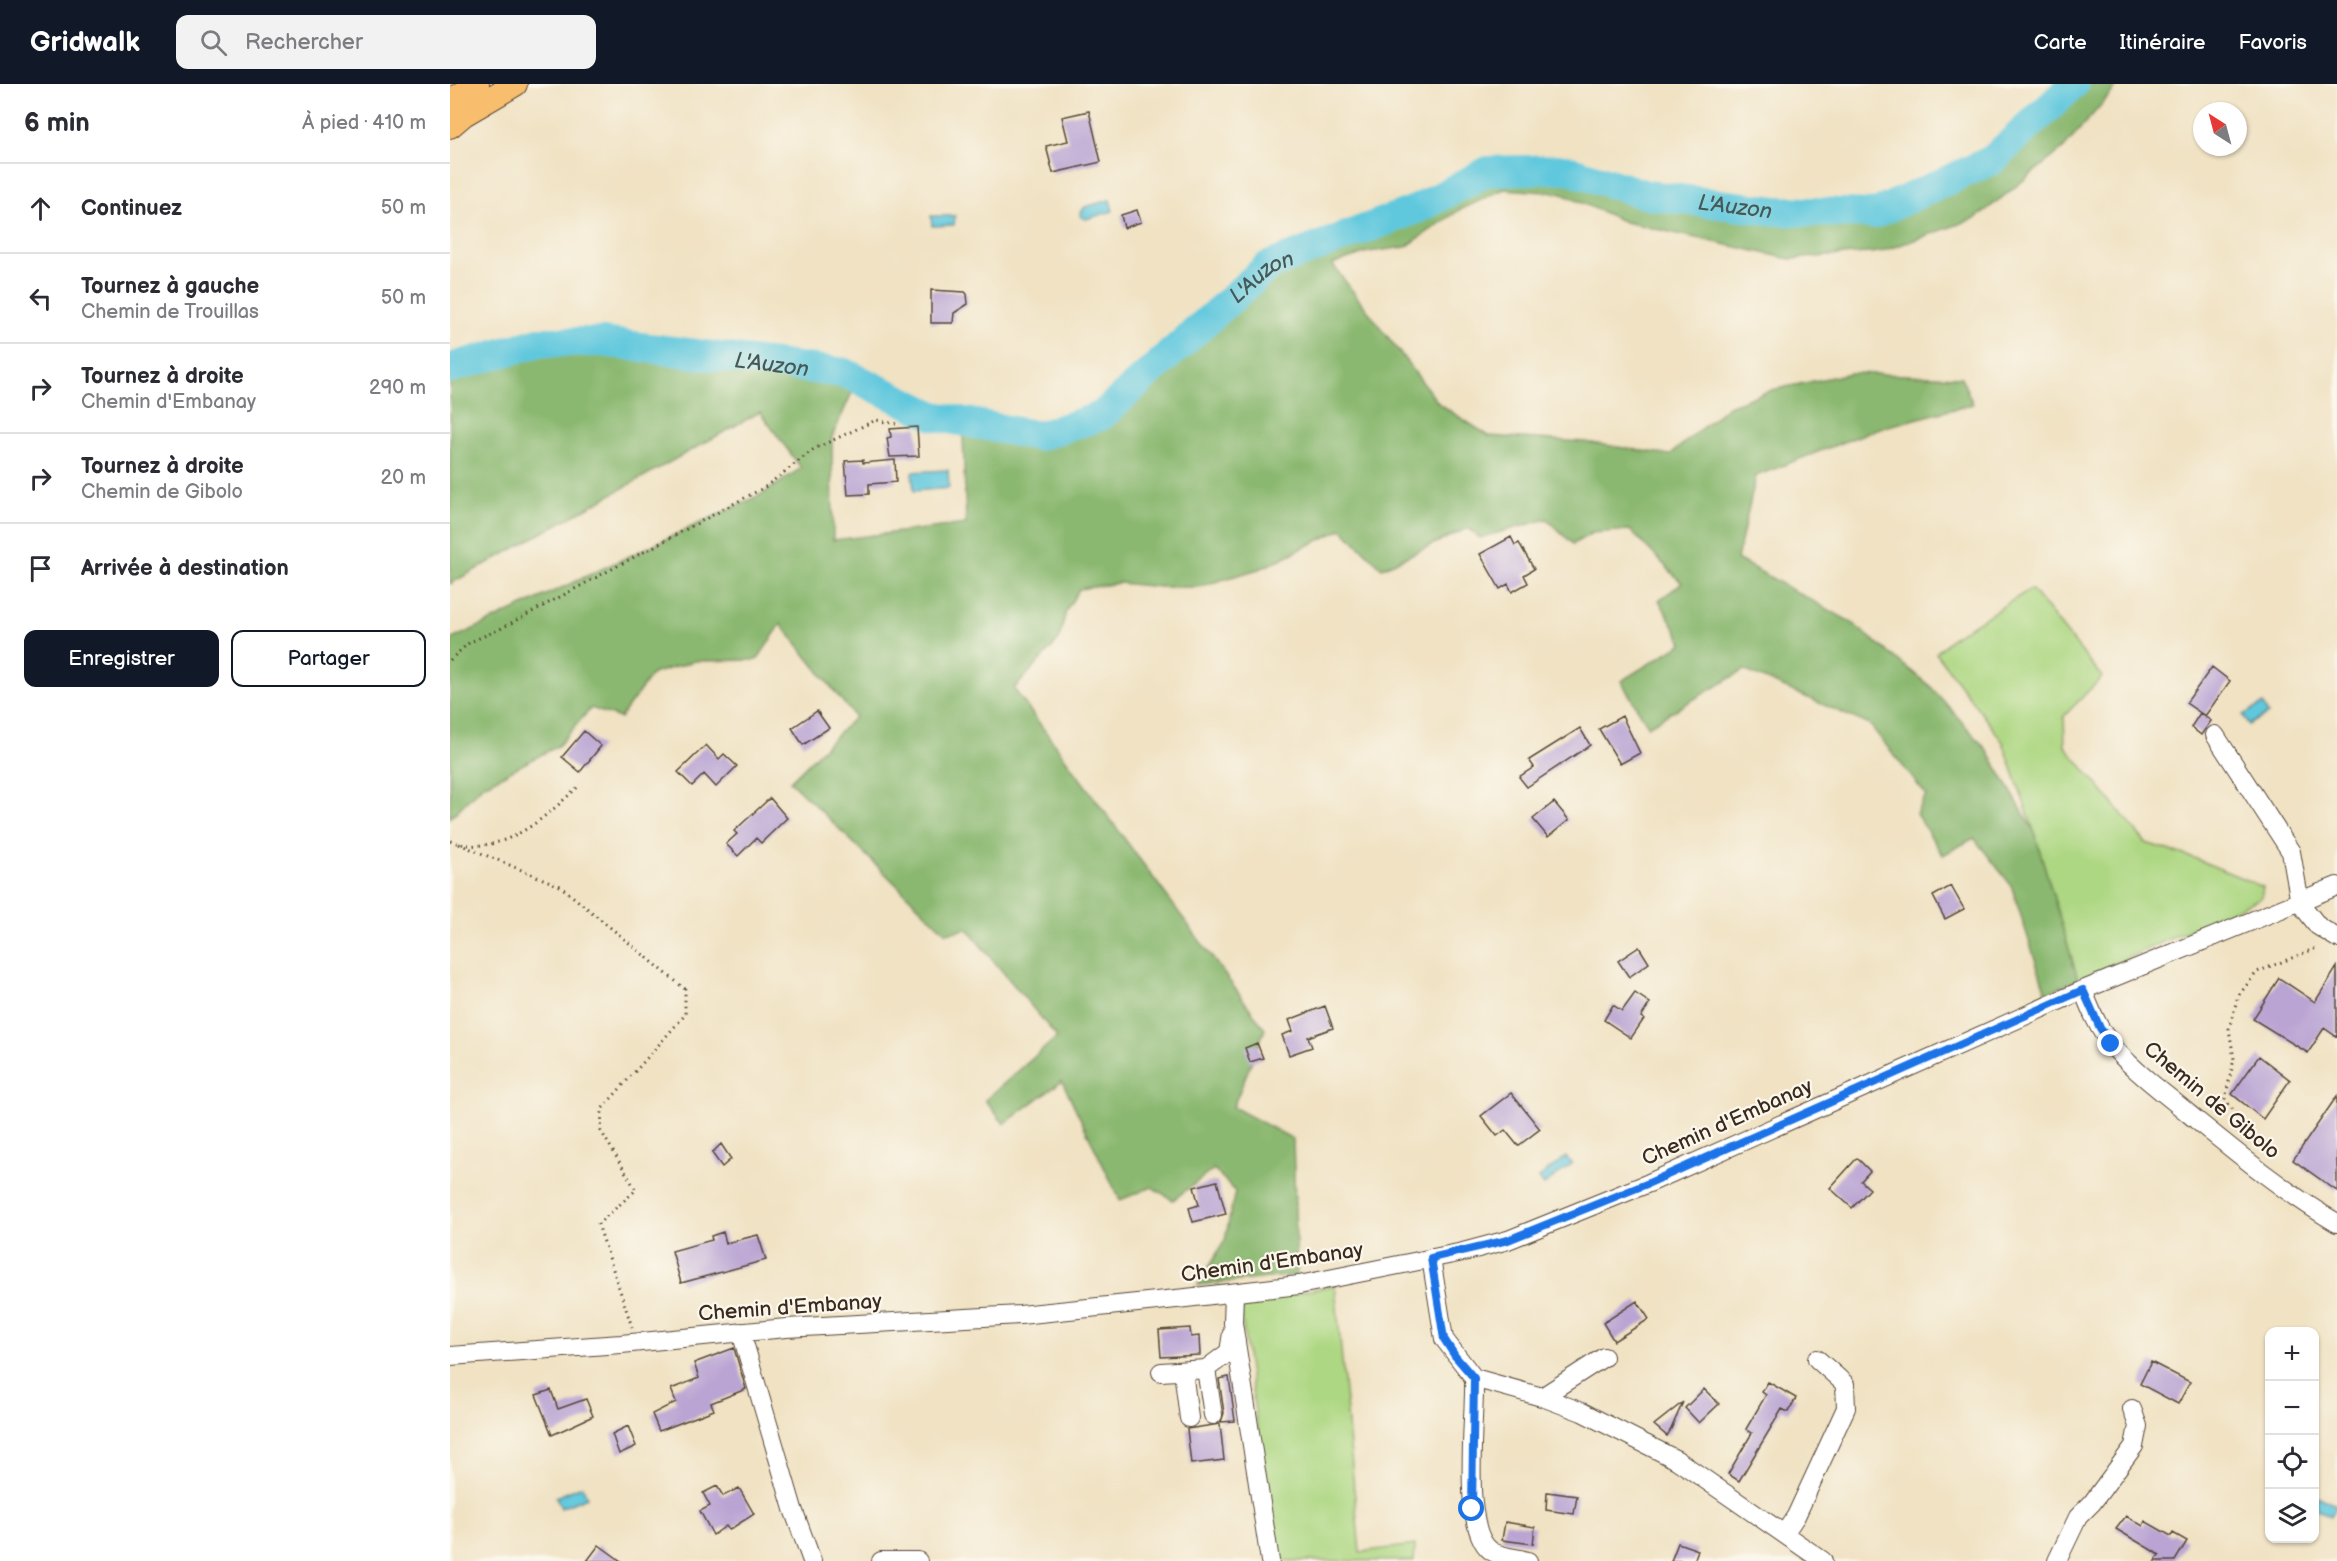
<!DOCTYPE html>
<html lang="fr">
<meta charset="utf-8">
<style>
:root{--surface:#fff;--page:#f2f2f3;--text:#2b2b33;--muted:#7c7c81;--line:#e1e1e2;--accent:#111827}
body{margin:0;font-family:"Balsamiq Sans",sans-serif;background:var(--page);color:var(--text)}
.controls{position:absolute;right:18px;bottom:18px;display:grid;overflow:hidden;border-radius:12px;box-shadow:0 2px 4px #0004}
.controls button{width:54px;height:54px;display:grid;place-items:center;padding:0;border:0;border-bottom:2px solid var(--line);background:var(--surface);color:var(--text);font:30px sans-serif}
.compass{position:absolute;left:1743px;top:18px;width:54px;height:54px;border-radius:50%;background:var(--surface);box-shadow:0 2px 4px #0004;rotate:324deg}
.stop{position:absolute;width:18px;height:18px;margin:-14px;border:4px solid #1a73e8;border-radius:50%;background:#fff}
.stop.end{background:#1a73e8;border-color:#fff;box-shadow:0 2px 6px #0008}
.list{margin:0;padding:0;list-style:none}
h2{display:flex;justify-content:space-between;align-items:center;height:78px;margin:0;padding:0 24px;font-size:26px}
h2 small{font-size:20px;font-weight:400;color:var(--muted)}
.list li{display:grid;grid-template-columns:39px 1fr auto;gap:18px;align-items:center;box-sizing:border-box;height:90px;padding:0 24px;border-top:2px solid var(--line)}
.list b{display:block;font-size:22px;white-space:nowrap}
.list p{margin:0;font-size:20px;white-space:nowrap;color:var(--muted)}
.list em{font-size:20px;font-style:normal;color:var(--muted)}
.actions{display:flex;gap:12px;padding:18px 24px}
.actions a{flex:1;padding:14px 0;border:2px solid var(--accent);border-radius:12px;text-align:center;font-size:21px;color:var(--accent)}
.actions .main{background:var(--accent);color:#fff}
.icon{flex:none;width:33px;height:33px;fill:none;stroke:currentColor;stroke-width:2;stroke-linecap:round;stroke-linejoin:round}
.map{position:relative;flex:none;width:1887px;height:1477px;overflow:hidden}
header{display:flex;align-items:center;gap:36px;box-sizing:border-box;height:84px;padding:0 30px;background:var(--accent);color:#fff}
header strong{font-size:28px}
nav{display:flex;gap:33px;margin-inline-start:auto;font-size:21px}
.search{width:420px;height:54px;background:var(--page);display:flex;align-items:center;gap:15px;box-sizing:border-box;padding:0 21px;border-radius:12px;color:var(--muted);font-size:22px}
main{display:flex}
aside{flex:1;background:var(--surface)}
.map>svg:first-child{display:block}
.green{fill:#add782;stroke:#748050;stroke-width:1.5}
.forest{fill:#8ab870;stroke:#627147;stroke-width:1.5}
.water{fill:#60c8dd;stroke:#4e797e;stroke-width:1.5}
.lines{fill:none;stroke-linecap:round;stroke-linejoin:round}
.river{stroke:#60c8dd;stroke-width:30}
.building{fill:#baa4d3}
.minor-casing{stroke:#564637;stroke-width:20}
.major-casing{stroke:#564637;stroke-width:26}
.path{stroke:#564637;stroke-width:3;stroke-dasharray:1.5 4.5;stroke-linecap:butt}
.minor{stroke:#fff;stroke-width:18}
.major{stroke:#f9be6d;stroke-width:24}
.route{stroke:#1a73e8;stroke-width:8}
.labels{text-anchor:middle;stroke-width:4.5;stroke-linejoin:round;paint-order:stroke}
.street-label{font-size:21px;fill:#3b2a1e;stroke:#fbf7ec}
.water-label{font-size:22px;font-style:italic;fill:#465957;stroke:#fbf7ec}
</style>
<header>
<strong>Gridwalk</strong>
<div class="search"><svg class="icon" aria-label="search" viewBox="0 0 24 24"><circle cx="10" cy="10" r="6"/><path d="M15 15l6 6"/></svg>Rechercher</div>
<nav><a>Carte</a><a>Itinéraire</a><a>Favoris</a></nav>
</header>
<main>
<aside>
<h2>6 min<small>À pied · 410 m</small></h2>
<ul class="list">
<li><svg class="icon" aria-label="ahead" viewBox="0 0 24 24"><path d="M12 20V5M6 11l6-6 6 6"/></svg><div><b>Continuez</b></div><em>50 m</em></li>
<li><svg class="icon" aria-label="left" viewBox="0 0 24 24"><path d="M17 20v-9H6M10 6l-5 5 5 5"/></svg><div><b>Tournez à gauche</b><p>Chemin de Trouillas</p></div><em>50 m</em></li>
<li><svg class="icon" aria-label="right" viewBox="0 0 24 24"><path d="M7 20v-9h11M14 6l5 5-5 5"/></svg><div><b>Tournez à droite</b><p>Chemin d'Embanay</p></div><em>290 m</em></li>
<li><svg class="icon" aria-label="right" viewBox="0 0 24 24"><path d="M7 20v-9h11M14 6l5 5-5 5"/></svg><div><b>Tournez à droite</b><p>Chemin de Gibolo</p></div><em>20 m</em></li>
<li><svg class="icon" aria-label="arrive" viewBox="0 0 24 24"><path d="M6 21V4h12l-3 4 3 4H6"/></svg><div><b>Arrivée à destination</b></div></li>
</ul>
<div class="actions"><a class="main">Enregistrer</a><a>Partager</a></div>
</aside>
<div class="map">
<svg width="1887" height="1477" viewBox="0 0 1887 1477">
<rect width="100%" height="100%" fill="#fbf7ec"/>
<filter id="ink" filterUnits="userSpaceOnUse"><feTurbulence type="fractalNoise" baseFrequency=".0167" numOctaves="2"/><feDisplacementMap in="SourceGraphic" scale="12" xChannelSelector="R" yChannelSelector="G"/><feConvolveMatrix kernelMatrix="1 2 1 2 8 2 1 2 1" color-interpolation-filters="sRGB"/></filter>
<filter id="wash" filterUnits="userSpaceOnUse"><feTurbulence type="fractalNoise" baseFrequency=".008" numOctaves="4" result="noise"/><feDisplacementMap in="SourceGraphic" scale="24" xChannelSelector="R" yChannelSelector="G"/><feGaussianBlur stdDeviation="1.35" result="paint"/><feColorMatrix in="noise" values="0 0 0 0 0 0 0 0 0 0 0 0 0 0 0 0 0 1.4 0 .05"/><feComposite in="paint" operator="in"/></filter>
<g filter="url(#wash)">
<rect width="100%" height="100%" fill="#f0e2c3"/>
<path class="green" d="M1581,505L1652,593L1614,632L1615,662L1696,759L1744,774L1813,803L1811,814L1628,896L1584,747L1553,658L1486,569L1503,553Z
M885,1201L910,1468L965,1461L964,1477H826L791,1228L796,1219Z"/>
<path class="forest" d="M1634,0H1669L1613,65L1526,134L1430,168L1340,175L1175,138L1110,109L1054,105L1008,127L956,163L918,168L882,180L989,320L1039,352L1135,358L1220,371L1278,322L1322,306L1401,289L1511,293L1523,320L1427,345L1306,392L1287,475L1401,538L1481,603L1537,666L1584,747L1628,896L1596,909L1561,801L1524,754L1493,771L1466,730L1476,711L1420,641L1294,586L1198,642L1171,597L1233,559L1209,516L1232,499L1180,446L1142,449L1123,460L1097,435L1030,454L1018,444L932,484L892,445L812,484L748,503H710L669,499L629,505L616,527L609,556L564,605L815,945L783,1023L843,1055L847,1191L748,1201L775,1156L785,1107L764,1085L723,1116L702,1103L670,1116L612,997L554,1040L535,1016L607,953L517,845L496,849L340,697L405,633L331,540L307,576L245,577L202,590L170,634L141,624L108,662L32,702L0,734V556L314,409L351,384L310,328L0,500V296L89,270L188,271L395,297L404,304L382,353L383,456L516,440L513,351L593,362L653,338L824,186L968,131L1042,95L1113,93L1200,118L1329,133L1426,136L1547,81Z"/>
<path class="water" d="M660,116L663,127L636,135L631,133V128L635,123Z
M481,132H505L504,141L482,142Z
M498,386L499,404L464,407L462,388Z
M1813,620L1818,630L1799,641L1793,631Z
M1116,1073L1122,1080L1094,1101L1088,1094Z
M132,1402L137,1413L111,1424L106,1413Z
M1868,1412L1887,1422L1881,1433L1865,1424Z"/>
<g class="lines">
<path class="river" id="s1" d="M0,284L89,258H152L395,289L484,332L589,352L651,332L818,182L967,125L1038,87L1115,85L1197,111L1326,127L1424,130L1542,76L1624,0"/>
</g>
<g id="blocks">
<path class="building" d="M639,27L651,78L603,89L596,62L618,57L612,33Z
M687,126L691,138L674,144L671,131Z
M481,206L515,208L517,210L518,220L504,229L503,239H481Z
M467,343L469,372L440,373L437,354L441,353L440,345Z
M413,376V379L445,376L446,398L419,400V410L398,411L395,377Z
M1061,453L1065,461L1069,459L1084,485L1074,491L1078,499L1062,508L1058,500L1050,505L1030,470Z
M1762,583L1780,597L1755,632L1736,619Z
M367,627L379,644L353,661L342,644Z
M1750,629L1761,637L1751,651L1741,643Z
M1172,632L1190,669L1170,680L1149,645Z
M1130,644L1140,661L1077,703L1069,693L1084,683L1079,676Z
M134,647L151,662L130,688L112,673Z
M256,661L269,675L274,670L287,682L266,703L254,690L242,702L228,688Z
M320,714L337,734L311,759L306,754L288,772L276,760L287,750L284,747Z
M1104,718L1119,736L1098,753L1083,735Z
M1501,802L1514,825L1495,835L1483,812Z
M1189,863L1199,879L1179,893L1168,877Z
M1887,883V953L1874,944L1858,969L1803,935L1829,894L1865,918Z
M1185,909L1200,919L1191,933L1194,935L1181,954L1154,936L1163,921L1172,927Z
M875,922L883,944L858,953L862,963L839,971L832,951L843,947L839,936Z
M807,959L813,974L800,978L795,964Z
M1809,972L1840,996L1813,1035L1782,1010Z
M1061,1009L1090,1045L1068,1062L1055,1046L1047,1052L1031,1032Z
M1887,1012V1107L1843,1076Z
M271,1060L281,1075L272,1083L262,1069Z
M1407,1074L1420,1087L1411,1097L1420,1105L1402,1124L1380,1104Z
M767,1097L776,1130L743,1138L739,1124L749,1121L744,1103Z
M273,1148L276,1159L308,1151L316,1176L231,1199L222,1167L262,1156L261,1152Z
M1187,1217L1199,1235L1164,1257L1153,1239Z
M740,1244L741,1253L749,1252L750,1271L711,1273L709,1246Z
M284,1264L296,1305L261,1319L264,1326L209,1347L202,1330L226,1318L221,1305L249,1294L244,1279Z
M1701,1278L1740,1298L1728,1320L1690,1300Z
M779,1293L785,1337L771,1338L774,1329L769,1295Z
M1318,1298L1346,1314L1338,1328L1332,1325L1289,1397L1278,1390L1302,1349L1296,1345L1316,1311L1312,1308Z
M1254,1305L1269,1320L1249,1339L1235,1324Z
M101,1306L108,1325L136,1315L143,1332L102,1351L86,1311Z
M1233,1318L1221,1345L1217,1352L1204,1341Z
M770,1340L774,1376L741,1380L737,1345Z
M178,1342L186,1362L169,1370L162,1350Z
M267,1402L273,1412L289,1404L304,1430L279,1446L276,1442L263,1451L250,1427L260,1422L253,1409Z
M1097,1408L1127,1412L1124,1430L1096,1426Z
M1676,1432L1693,1442L1695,1437L1721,1452L1723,1449L1737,1457L1725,1477H1705L1710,1471L1666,1445Z
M1055,1438L1085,1443L1083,1460L1052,1456Z
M1228,1459L1248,1466L1244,1477H1221Z
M149,1461L171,1477H137Z"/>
</g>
</g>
<g filter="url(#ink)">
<use href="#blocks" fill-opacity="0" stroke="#564637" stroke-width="1.5"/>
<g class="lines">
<defs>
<path id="minor" d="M1765,651L1841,768L1850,819L1868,842L1887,854
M1633,906C1640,925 1648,944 1660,959C1682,986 1713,1008 1739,1030C1787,1069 1834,1108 1887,1139
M981,1174L994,1255L1024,1294L1092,1313L1132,1328L1227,1376L1373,1477
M784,1209L783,1239L820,1477
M291,1248L343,1425L362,1477
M0,1272L171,1260L336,1244L570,1231L736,1214L849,1201L1013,1168L1058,1156L1199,1099L1633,906L1887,802
M756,1285L763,1331
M733,1287L739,1334
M711,1288L756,1285L779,1268L782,1249
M1024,1294C1026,1330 1009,1450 1043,1468C1052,1473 1068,1474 1078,1477
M1092,1313L1154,1273
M1334,1450L1346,1432L1396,1324L1395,1300L1367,1275
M431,1477H468
M1607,1477L1628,1433L1642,1419L1684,1362L1688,1342L1682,1325"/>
<path id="major" d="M0,17L27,0
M0,42L14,30L65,0"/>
</defs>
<use href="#minor" class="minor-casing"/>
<use href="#major" class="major-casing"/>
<path class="path" d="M0,576L20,558L50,545L315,403L364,365L426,336L446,340
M0,757C52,775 94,734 129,702
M9,760L110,802L235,905V931L152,1025L151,1047L186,1106L148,1140L182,1243
M1811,1064L1775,1015L1784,975L1779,945L1788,912L1807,888L1869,863"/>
<use href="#minor" class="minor"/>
<use href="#major" class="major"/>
</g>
</g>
<g class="lines" filter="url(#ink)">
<path class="route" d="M1022,1425L1024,1294L1005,1272L994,1255L981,1174L1058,1156L1199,1099L1633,906L1650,944L1661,960"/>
</g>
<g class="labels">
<g class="street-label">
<text transform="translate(1762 1016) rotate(40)" y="7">Chemin de Gibolo</text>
<text transform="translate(1277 1038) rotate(-24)" y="7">Chemin d'Embanay</text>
<text transform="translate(822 1178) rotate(-8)" y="7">Chemin d'Embanay</text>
<text transform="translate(340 1223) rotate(-4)" y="7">Chemin d'Embanay</text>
</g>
<g class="water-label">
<text dy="8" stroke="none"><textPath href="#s1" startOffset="1388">L'Auzon</textPath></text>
<text dy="8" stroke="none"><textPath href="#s1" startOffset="885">L'Auzon</textPath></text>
<text dy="8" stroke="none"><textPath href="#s1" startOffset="327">L'Auzon</textPath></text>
</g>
</g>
</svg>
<div class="controls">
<button>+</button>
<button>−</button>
<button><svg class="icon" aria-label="locate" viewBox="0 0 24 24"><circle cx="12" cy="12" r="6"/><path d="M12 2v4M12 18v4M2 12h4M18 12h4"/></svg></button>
<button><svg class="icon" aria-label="layers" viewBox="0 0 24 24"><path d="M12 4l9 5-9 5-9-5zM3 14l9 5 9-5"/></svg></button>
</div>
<svg class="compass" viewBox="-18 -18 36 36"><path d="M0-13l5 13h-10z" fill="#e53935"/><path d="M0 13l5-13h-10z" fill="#7c7c81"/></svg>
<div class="stop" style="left:1022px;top:1425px"></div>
<div class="stop end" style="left:1661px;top:960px"></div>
</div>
</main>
